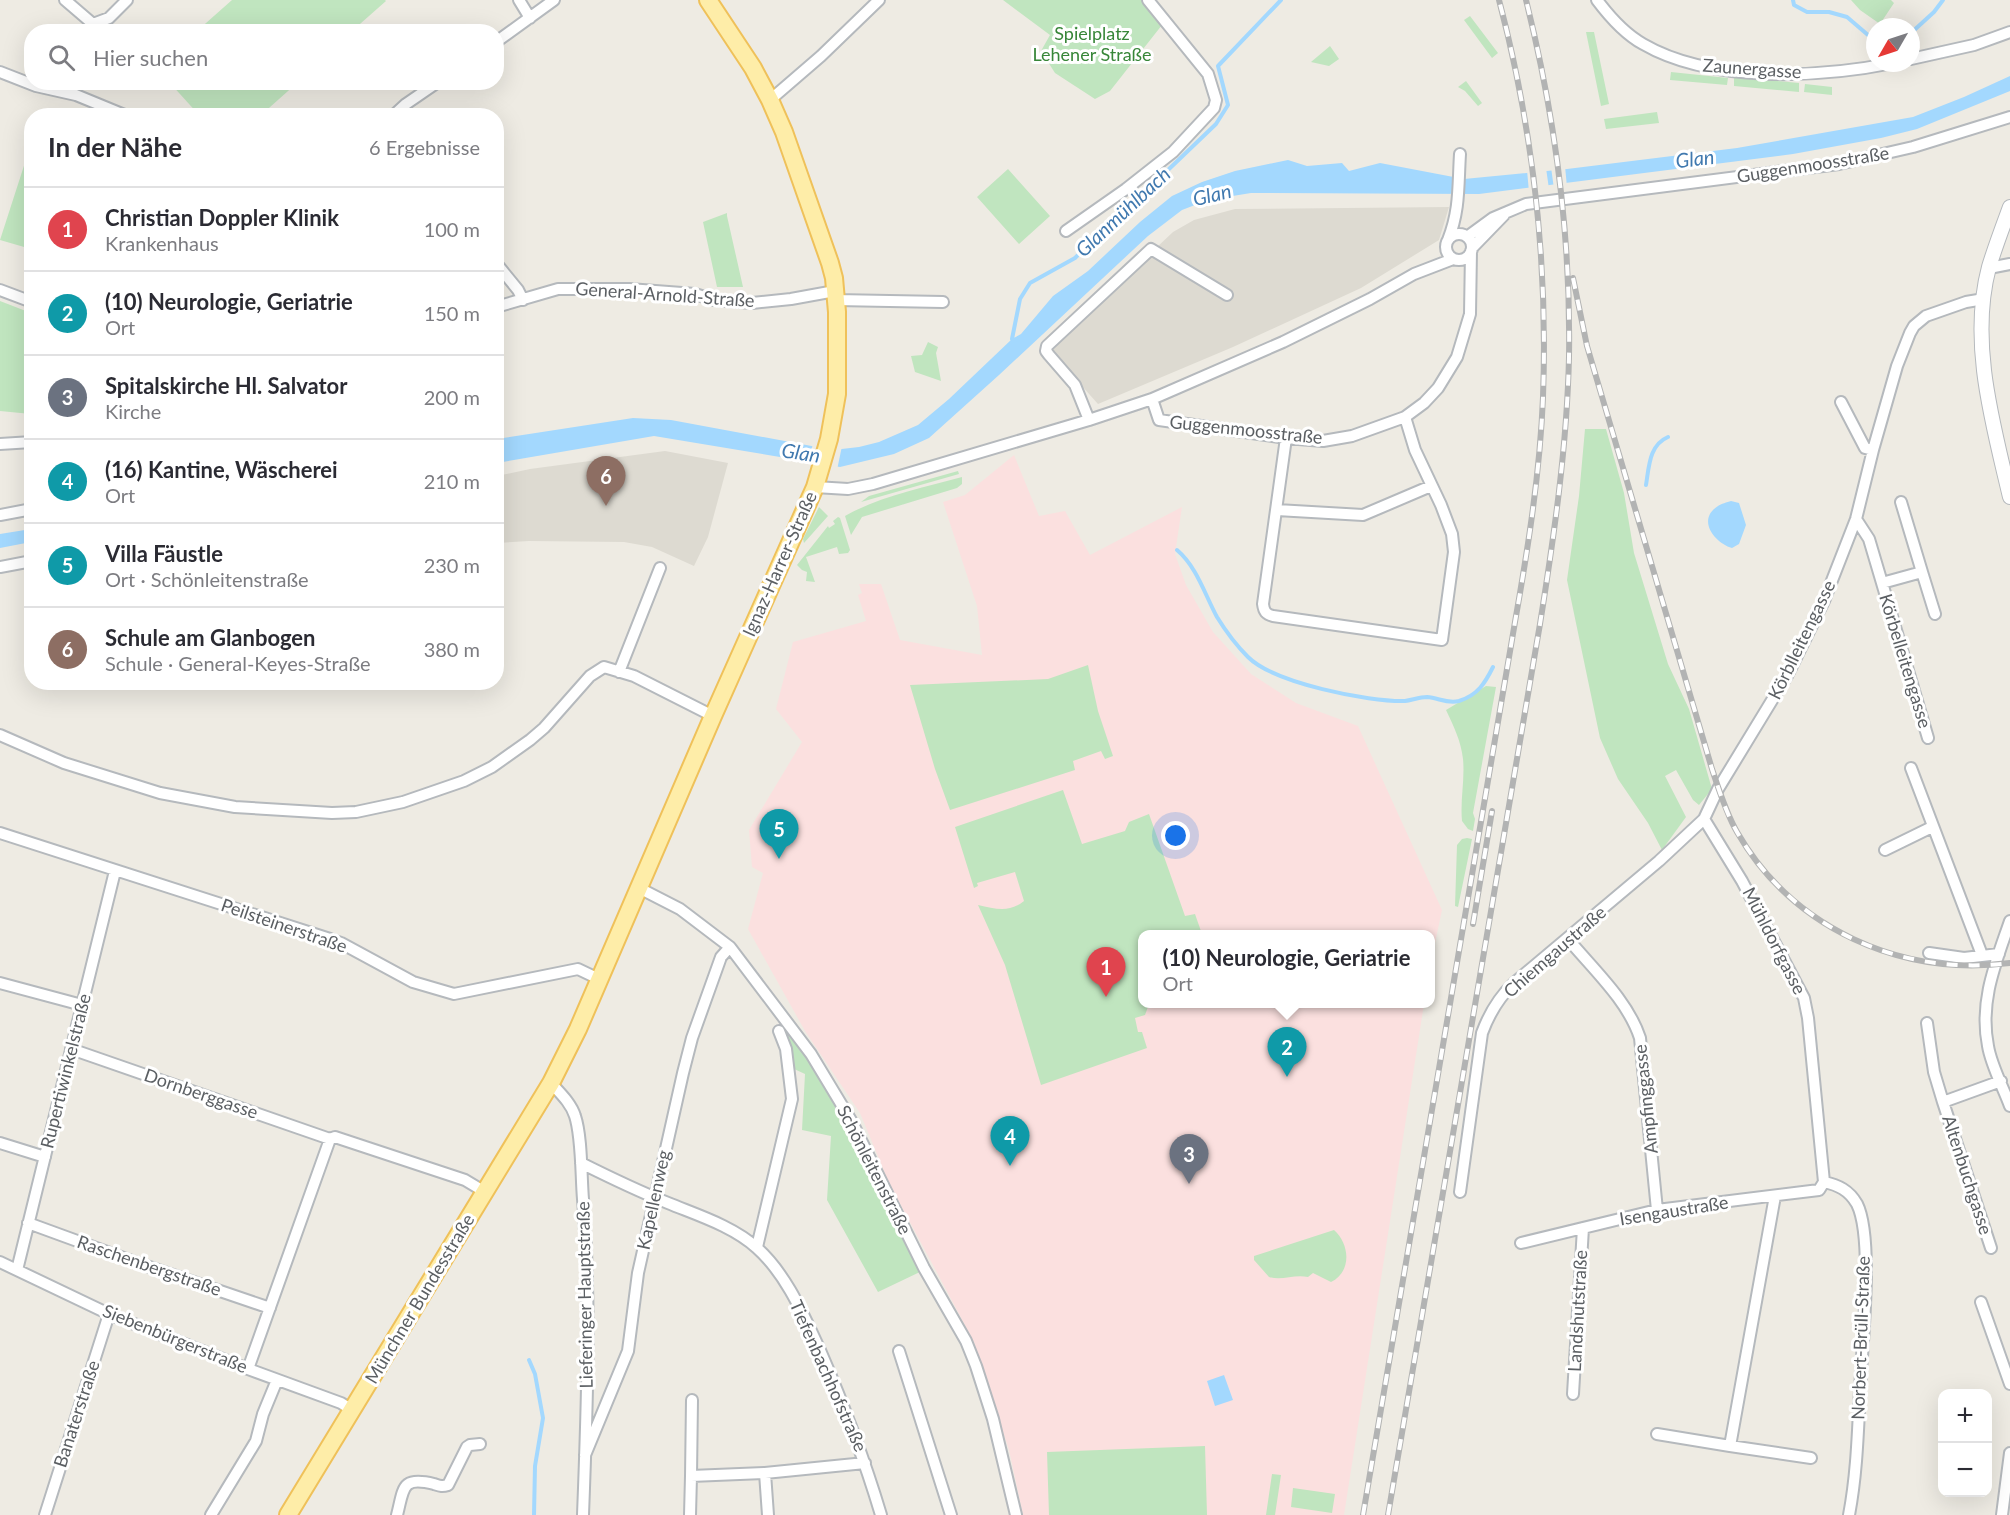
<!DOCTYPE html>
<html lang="de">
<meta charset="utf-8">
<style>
:root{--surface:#fff;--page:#f7f7f7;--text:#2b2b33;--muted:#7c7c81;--line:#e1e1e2;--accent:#b45309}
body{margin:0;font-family:Lato,sans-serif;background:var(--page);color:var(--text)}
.controls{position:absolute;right:18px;bottom:18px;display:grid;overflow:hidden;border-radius:12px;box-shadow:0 6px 24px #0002}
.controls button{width:54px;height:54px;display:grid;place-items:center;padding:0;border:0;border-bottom:2px solid var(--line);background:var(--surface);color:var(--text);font:30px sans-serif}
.compass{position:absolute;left:1866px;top:18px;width:54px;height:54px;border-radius:50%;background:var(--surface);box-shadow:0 6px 24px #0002;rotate:231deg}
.you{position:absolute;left:1176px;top:836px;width:21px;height:21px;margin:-15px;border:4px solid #fff;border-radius:50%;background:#1a73e8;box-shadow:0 0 0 9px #1a73e833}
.badge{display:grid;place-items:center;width:39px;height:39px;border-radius:50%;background:var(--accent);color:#fff;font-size:20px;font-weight:700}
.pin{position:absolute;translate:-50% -50px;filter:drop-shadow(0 2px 3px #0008)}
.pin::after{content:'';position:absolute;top:32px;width:21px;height:18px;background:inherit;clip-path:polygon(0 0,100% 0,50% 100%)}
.popup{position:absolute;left:1138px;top:930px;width:297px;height:78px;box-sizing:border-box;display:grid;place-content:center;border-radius:12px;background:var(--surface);filter:drop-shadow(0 2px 4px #0005);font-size:20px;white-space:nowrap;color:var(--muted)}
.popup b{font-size:22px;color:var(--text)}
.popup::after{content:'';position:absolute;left:50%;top:100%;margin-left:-12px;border:12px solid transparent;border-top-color:var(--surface)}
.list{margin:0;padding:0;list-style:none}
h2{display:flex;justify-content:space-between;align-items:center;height:78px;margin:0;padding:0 24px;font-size:26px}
h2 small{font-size:20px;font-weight:400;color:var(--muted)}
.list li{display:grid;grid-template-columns:39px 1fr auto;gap:18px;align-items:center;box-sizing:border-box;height:84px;padding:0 24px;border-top:2px solid var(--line)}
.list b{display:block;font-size:22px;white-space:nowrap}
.list p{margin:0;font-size:20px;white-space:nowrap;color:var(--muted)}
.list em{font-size:20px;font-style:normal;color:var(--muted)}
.icon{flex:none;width:33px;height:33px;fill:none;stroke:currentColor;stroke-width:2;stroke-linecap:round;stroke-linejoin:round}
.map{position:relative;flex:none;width:2010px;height:1515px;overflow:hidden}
.search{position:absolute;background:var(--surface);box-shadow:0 6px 24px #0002;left:24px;top:24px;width:480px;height:66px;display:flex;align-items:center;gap:15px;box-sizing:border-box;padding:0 21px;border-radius:24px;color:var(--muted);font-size:22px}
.panel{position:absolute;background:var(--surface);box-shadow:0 6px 24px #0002;left:24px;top:108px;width:480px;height:582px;border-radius:24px}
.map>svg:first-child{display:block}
.education{fill:#dddad1}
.medical{fill:#fbe0df}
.green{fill:#c0e5bf}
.water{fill:#a3d8fe}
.pier{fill:#eeebe3}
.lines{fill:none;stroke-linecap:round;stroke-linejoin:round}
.stream{stroke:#a3d8fe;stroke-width:4}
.minor-casing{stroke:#b5b9bd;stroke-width:14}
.tertiary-casing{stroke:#b5b9bd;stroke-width:16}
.primary-casing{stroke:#efc15a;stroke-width:20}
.minor{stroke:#fff;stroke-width:10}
.tertiary{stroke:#fff;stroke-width:14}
.primary{stroke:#feeda8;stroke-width:16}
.rail-casing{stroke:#b2b3b3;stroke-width:6}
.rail{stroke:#fff;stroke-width:4;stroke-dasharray:11;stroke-linecap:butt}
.labels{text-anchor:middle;stroke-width:6;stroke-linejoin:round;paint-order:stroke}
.park-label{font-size:18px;fill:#378638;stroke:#fff}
.street-label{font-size:18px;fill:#5b5f63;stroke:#fff}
.water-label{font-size:20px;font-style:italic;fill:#4079af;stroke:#fff}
</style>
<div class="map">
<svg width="2010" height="1515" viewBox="0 0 2010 1515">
<rect width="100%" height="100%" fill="#eeebe3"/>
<path class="education" d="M1449,207L1439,240L1361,288L1233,347L1098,404L1049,349L1173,232L1194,220L1235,209Z
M665,451L728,463L708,537L694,566L652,547L624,542L529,541L497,543V476L530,469Z"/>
<path class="medical" d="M1014,455L1039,516L1065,511L1090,555L1182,507L1175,554L1186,585L1213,632L1251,674L1296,703L1358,726L1442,910L1431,962V934H1143V1004H1424L1344,1515H1023L1009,1450L974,1342L889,1183L860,1113L805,1031L748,929L763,873L752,867L749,830L802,742L776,709L793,642L866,621L858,595L862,593L859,584H881L900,640L982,655L977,606L943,502L965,495Z"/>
<path class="green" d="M232,0H385L386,1L352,31H197Z
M1003,0H1141L1162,25L1110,91L1095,99L1055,73L1041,51L1050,35Z
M1851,0H1891L1894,3L1880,24L1860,10Z
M1470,16L1498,53L1492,58L1464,20Z
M1594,32L1609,104L1601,106L1586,32Z
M1330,46L1339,59L1329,66L1311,62Z
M1671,72L1728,78L1727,85L1670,80Z
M1734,77L1799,83V92L1734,86Z
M1466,81L1482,103L1478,106L1465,91L1458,87Z
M170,83H297L260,116L199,115Z
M1805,84L1832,87V95L1804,92Z
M1657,112L1659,123L1606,129L1604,119Z
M31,144V249L0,240Z
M1008,169L1050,216L1019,244L977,197Z
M727,213V216L743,287H717L703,222Z
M0,301L31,313V414L0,411Z
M928,342L938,347L936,353L941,381L915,372L911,356L922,355Z
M1585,429H1606L1624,493L1634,553L1668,664L1689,709L1712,789L1699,805L1693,800L1676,770L1665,776L1686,817L1662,850L1648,823L1618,779L1600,738L1567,580L1579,496Z
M958,471L959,474L861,502L869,496Z
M962,477V484L957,488L862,517L851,535L845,516C880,496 923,488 962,477Z
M819,507L828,516L804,543L803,539Z
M838,517L840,518L850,550L848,553L839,554L837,547L806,557L815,582L806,581L807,572L802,570L797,565L828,526L829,528L835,524L833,521Z
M1088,665L1098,711L1113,756L1105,759L1101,751L1073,761L1075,770L950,810L935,769L910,685L1048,679Z
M1486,686L1496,687L1473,813L1475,819L1473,831L1468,829L1462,821C1460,800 1465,780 1463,759C1461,741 1454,727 1446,710Z
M1063,790L1082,844L1125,831L1129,822L1149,814L1185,916L1195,914L1202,934H1143V1004H1149L1145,1015L1135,1018L1138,1032H1142L1147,1048L1041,1085L1005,965L978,905C996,909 1009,913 1024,901L1015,872L977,883L978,886L974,888L955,827Z
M1467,838L1472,839L1458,907L1455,906L1457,845L1462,839Z
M782,1019L818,1072L849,1126L922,1271L878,1292L827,1200L831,1136L802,1130L805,1074L792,1068L781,1028Z
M1334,1230C1350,1244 1352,1272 1331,1282L1313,1273L1308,1277C1294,1274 1282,1281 1269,1277L1254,1260V1256Z
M1205,1446L1207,1515H1049L1047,1452Z
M1272,1474L1281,1475L1275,1515H1266Z
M1293,1488L1335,1494L1332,1513L1291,1507Z"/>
<path class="water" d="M2010,76V91L1917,129L1881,138L1793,154L1479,194L1251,193L1208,200L1182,210L1148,236L999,375L929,438L894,454L840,467L654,436L497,463V439L633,418L671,420L833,450L859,447L879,442L918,425L949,399L1012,339L1021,334L1053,296L1088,271L1140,222L1172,196L1202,182L1235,171L1288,160L1307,166L1342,163L1349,171L1380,163L1464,179L1567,169L1737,148L1913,117L1964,97Z
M1731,501L1739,503L1746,525L1739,544L1732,548C1715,543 1696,520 1718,506C1721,504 1727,502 1731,501Z
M31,529V542L0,548V534Z
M1224,1375L1233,1400L1215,1406L1207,1381Z"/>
<path class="pier" d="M1565,166L1567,187L1554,189L1551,167Z
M1546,168L1549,189L1529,192L1527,170Z
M813,444L833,447L842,446L837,470L807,465Z"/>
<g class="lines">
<path class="stream" d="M1793,0L1794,5L1807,12H1829L1847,17L1875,41
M1911,33L1934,12L1943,0
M1015,340L1012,339L1020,299L1030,283L1075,258L1126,207L1169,169L1216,124L1228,105L1218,66L1281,0
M1646,485C1649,467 1649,445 1668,437
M1177,550C1197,567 1205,595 1217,617C1225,630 1236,645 1248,657C1274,683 1368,702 1405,701C1412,700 1420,697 1427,697C1439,698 1447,704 1459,701C1478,695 1485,683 1493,667
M529,1360L535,1374L543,1418L535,1466L534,1515"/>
<defs>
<path id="minor" d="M65,0L93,24
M519,0L530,18
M1597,0C1609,16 1625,34 1643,44C1710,83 1819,78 1893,63
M89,32L93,24L109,18L127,0
M496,42L554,0
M1911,59L1974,45L2010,32
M0,72L36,86L76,95L127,116
M770,100L821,56L879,0
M393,116L406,104L438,82
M1066,231L1126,189L1173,152L1214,108L1216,100L1208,74L1148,0
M1446 247a13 13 0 1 1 26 0a13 13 0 1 1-26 0Z
M1467,237L1493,218L1526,204L1839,164L1913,147L2010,117
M1448,240C1460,210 1458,186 1460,154
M1472,248L1504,215
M496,263L518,290L523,300
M1989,268L2010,264
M0,290L32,302
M836,300L943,302
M496,307L558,289H629L695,294L714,300L752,303L791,299L835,291
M1152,399L1159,420L1286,438L1323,441L1352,436L1405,417L1424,403L1438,388L1457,357L1470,314L1471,251
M1841,402L1865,448L1873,450
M1089,420L1075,385L1049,355L1046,351L1047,346L1151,249L1227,295
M1286,438L1263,604C1264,612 1266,614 1273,616L1442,640L1454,552L1452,534L1441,505L1415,450L1405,417
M0,444L32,442
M815,487L848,489L873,484L1089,420L1152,399L1283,342L1370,299L1414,274L1453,259
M1277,510L1363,515L1431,486
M0,515L32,509
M1856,519L1869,539L1928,738
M0,567L32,561
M1922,572L1935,614
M1882,583L1922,572L1901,502
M619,672L660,568
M0,735L64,763L160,793L235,807L332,813L356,812L403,802L464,781L492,767L530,740L544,728L590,676L604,667L634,676L713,716
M1911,768L1982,955
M1704,819L1742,881L1804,998L1808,1018L1824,1182
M0,833L330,939L341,943L413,982L454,994L578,969L599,979
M1885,850L1932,827
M639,888L680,909L730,947L811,1054L852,1122L924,1268L966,1341L976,1366L993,1419L1016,1515
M2010,921C1996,962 1979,1001 1988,1046C1991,1065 2003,1087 2010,1106
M1568,939C1594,970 1628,1001 1640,1038L1657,1210
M1929,953L1964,958L1999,954
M0,983L82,1005
M1927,1023L1934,1072L1943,1102
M71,1049L330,1139L335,1137L465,1180L485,1192
M551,1083C560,1093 571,1103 575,1116C582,1137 581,1176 583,1199C591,1304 587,1410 583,1515
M0,1143L45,1157
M581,1163C609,1177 638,1191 668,1203C697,1215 733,1226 757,1248C786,1274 803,1314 819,1348C843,1403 864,1458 881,1515
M1824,1182C1838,1185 1849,1190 1857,1204C1873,1236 1863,1334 1861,1373C1858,1420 1858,1468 1849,1515
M1460,1192L1482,1033C1489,1014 1499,997 1514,983L1659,861L1704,819L1718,789L1788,674L1824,601L1856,519L1873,450L1897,366L1910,333L1914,326L1926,316L1966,302L1984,299
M1775,1196L1730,1446L1811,1458
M28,1223L132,1261L270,1308
M1521,1243L1657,1210L1819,1190L1824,1182
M757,1247L792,1099L786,1049L779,1031
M1991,1248L1943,1102L2001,1081
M0,1262L109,1314L248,1369L341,1403L352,1410
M17,1270L115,871
M1981,1302L2010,1384
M899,1351L951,1515
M248,1369L330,1139
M1573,1394L1583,1228
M1657,1434L1730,1446
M585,1455L628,1351L638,1273L683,1073L692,1038L721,957L730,947
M765,1473L768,1515
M691,1476L692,1400
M45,1515L109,1314
M211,1515L256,1441L263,1414L277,1380
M397,1515C404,1488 401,1476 434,1484C440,1486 442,1487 448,1485L467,1447L470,1445L480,1444
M690,1515L691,1476L765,1473L865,1463
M2002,1515L2010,1453"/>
<path id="tertiary" d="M2010,207C2003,226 1995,247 1989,267C1969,342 1993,424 2010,497"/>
<path id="primary" d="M288,1515L551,1083L578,1029L713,716L815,487L829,439L837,394V312L834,278L830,263L784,132L770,100L753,68L708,0"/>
</defs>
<use href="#minor" class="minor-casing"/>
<use href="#tertiary" class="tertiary-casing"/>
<use href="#primary" class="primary-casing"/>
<use href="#minor" class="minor"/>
<use href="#tertiary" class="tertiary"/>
<use href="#primary" class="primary"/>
<defs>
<path id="rail" d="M1573,278L1587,346L1712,769C1719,790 1726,813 1737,832C1793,929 1901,977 2010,963
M1473,924L1492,811
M1363,1515L1515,622C1528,548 1540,473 1543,397C1548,263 1533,129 1499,0
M1388,1515L1540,624C1554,536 1567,447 1569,357C1571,237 1555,116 1526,0"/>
</defs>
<use href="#rail" class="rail-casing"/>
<use href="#rail" class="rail"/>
</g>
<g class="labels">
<g class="park-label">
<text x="1092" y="40">Spielplatz<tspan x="1092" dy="21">Lehener Straße</tspan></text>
</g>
<g class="street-label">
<text transform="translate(1752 69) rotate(4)" y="6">Zaunergasse</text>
<text transform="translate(1813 165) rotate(-9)" y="6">Guggenmoosstraße</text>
<text transform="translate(665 295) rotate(4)" y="6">General-Arnold-Straße</text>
<text transform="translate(1246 430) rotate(6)" y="6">Guggenmoosstraße</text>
<text transform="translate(780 564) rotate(-66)" y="6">Ignaz-Harrer-Straße</text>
<text transform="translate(1802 640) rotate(-64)" y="6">Körblleitengasse</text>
<text transform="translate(1905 661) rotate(73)" y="6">Körbelleitengasse</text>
<text transform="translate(284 926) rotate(19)" y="6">Peilsteinerstraße</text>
<text transform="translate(1774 941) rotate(63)" y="6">Mühldorfgasse</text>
<text transform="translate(1555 952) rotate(-41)" y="6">Chiemgaustraße</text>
<text transform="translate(66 1071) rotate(-76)" y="6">Rupertiwinkelstraße</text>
<text transform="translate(201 1094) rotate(19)" y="6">Dornberggasse</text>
<text transform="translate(1646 1099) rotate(-96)" y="6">Ampfinggasse</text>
<text transform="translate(874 1170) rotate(63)" y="6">Schönleitenstraße</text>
<text transform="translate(1967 1175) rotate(72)" y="6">Altenbuchgasse</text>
<text transform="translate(654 1200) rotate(-78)" y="6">Kapellenweg</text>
<text transform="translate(1674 1211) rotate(-9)" y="6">Isengaustraße</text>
<text transform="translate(149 1266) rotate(19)" y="6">Raschenbergstraße</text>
<text transform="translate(585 1295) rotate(-91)" y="6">Lieferinger Hauptstraße</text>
<text transform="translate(420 1299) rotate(-59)" y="6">Münchner Bundesstraße</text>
<text transform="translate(1578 1311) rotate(-87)" y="6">Landshutstraße</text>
<text transform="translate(1861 1338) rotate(-88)" y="6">Norbert-Brüll-Straße</text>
<text transform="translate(175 1339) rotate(22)" y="6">Siebenbürgerstraße</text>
<text transform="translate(828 1376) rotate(66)" y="6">Tiefenbachhofstraße</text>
<text transform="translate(77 1414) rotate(-72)" y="6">Banaterstraße</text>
</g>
<g class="water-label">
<text transform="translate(1695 159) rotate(-7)" y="7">Glan</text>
<text transform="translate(1212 195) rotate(-13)" y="7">Glan</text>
<text transform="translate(1123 212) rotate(-43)" y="7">Glanmühlbach</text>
<text transform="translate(801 453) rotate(9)" y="7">Glan</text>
</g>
</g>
</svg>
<div class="controls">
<button>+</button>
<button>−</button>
</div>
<svg class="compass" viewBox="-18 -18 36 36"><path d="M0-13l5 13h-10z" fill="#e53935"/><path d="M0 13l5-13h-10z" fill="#7c7c81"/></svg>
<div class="you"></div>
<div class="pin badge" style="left:1106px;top:997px;background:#e0444e">1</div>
<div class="pin badge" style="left:1287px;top:1077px;background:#0f9aa8">2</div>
<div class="popup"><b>(10) Neurologie, Geriatrie</b>Ort</div>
<div class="pin badge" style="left:1189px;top:1184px;background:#6b7280">3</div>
<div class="pin badge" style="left:1010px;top:1166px;background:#0f9aa8">4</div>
<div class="pin badge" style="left:779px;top:859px;background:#0f9aa8">5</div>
<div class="pin badge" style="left:606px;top:506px;background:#8d6e63">6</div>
<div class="search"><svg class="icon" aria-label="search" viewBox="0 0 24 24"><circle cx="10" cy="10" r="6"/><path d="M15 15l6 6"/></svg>Hier suchen</div>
<section class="panel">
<h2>In der Nähe<small>6 Ergebnisse</small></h2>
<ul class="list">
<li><span class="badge" style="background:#e0444e">1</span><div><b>Christian Doppler Klinik</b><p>Krankenhaus</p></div><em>100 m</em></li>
<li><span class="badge" style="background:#0f9aa8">2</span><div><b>(10) Neurologie, Geriatrie</b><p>Ort</p></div><em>150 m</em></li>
<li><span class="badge" style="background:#6b7280">3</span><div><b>Spitalskirche Hl. Salvator</b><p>Kirche</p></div><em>200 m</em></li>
<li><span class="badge" style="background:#0f9aa8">4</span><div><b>(16) Kantine, Wäscherei</b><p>Ort</p></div><em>210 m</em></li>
<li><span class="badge" style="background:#0f9aa8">5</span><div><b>Villa Fäustle</b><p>Ort · Schönleitenstraße</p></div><em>230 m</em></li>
<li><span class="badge" style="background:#8d6e63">6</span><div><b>Schule am Glanbogen</b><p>Schule · General-Keyes-Straße</p></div><em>380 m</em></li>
</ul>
</section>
</div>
